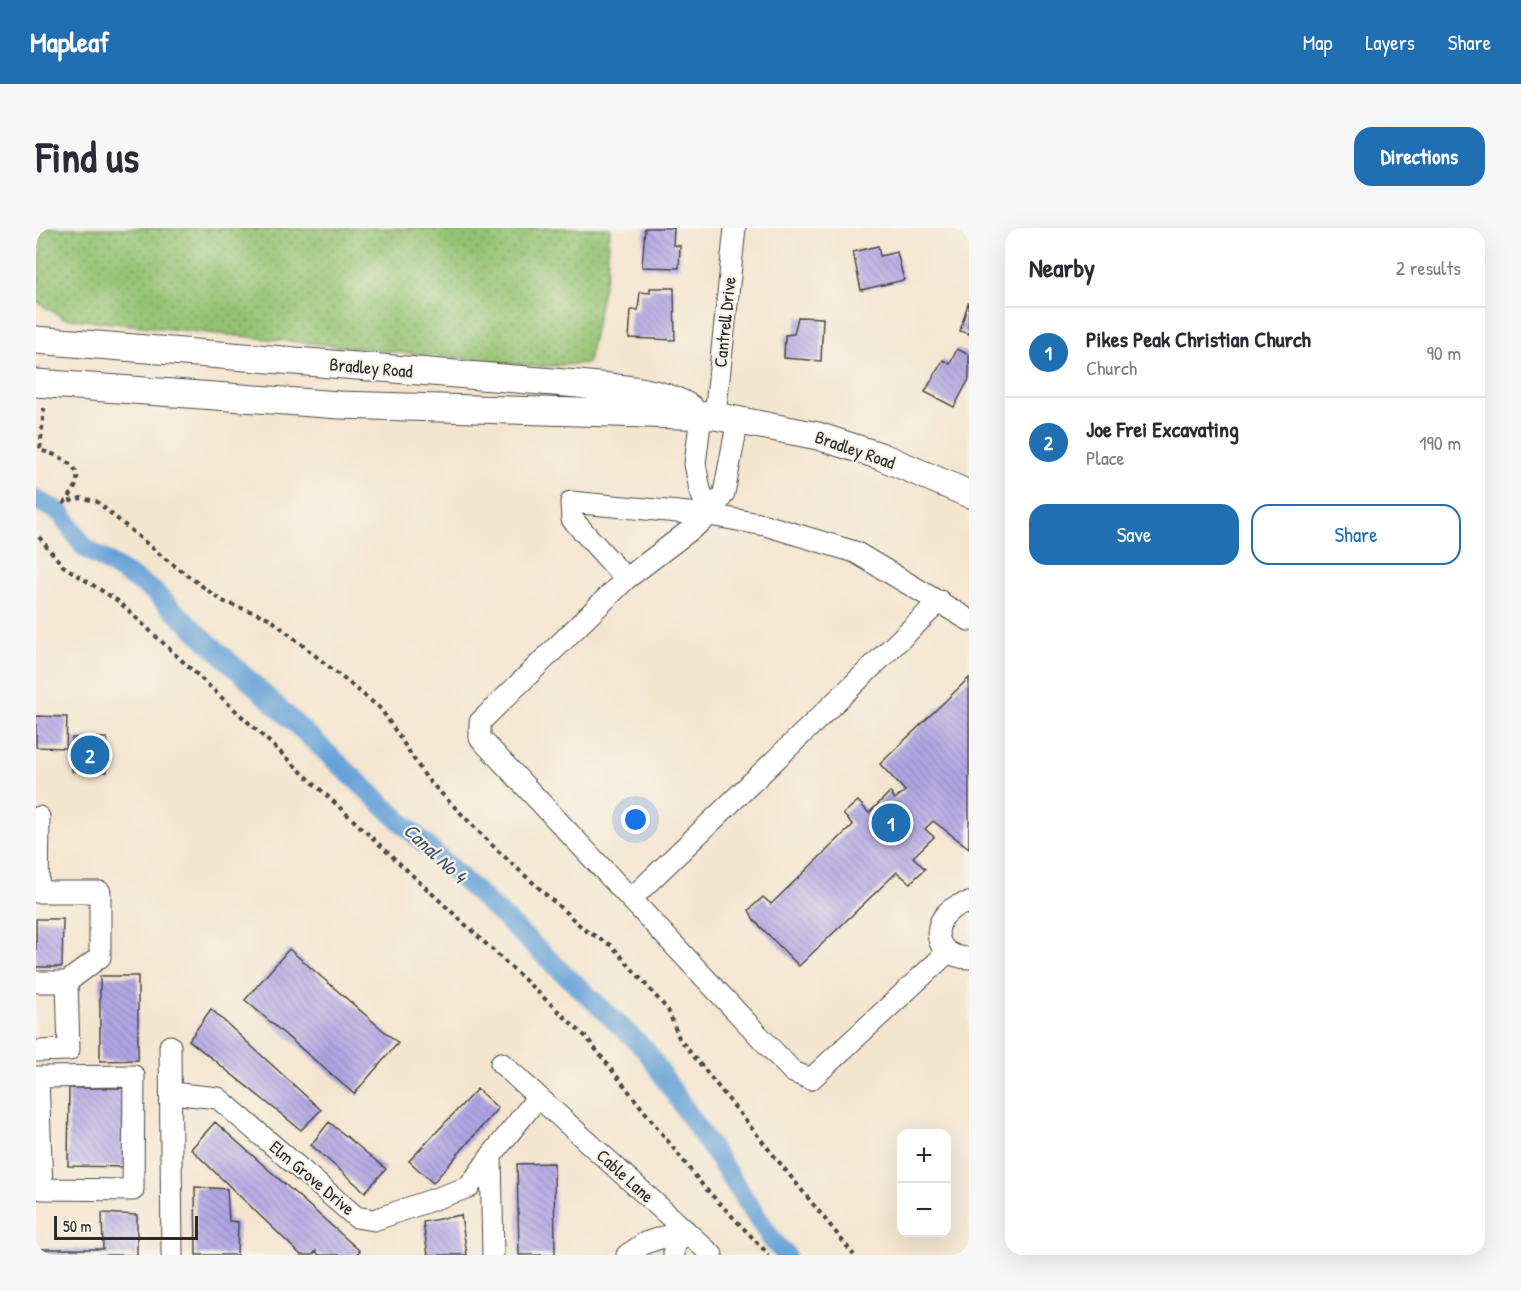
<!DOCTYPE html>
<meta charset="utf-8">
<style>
:root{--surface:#fff;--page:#f7f7f7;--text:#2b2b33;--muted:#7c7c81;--line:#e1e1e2;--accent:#1f6fb2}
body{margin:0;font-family:"Patrick Hand",sans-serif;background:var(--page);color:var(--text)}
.controls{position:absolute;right:18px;bottom:18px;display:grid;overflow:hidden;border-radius:12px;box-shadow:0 6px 24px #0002}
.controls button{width:54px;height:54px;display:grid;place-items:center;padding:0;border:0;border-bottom:2px solid var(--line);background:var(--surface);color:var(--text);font:30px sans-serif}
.scale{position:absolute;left:18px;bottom:15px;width:144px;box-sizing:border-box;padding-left:6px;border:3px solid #2b2b2b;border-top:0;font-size:16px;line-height:21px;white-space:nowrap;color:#2b2b2b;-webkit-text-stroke:4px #f7f3e8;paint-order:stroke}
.you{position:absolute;left:600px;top:592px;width:21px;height:21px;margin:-15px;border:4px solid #fff;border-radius:50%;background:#1a73e8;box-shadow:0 0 0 9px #1a73e833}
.badge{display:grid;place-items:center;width:39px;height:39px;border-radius:50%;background:var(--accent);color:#fff;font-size:20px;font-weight:700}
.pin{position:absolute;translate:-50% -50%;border:3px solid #fff;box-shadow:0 2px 6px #0006}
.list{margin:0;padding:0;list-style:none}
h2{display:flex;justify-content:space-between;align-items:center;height:78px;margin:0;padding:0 24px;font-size:26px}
h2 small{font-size:20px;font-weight:400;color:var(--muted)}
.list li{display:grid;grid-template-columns:39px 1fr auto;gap:18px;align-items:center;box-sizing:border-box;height:90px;padding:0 24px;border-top:2px solid var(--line)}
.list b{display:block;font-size:22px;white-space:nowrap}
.list p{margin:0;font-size:20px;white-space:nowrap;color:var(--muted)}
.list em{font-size:20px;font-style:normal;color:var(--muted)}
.actions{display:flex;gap:12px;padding:18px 24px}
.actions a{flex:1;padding:14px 0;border:2px solid var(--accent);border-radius:18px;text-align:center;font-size:21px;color:var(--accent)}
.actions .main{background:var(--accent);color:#fff}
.map{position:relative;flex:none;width:933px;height:1027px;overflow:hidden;border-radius:18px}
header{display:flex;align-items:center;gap:36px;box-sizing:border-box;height:84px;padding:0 30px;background:var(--accent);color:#fff}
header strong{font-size:28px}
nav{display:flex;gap:33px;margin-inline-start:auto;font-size:21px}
.intro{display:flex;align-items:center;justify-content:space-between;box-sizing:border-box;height:144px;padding:0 36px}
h1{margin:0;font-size:42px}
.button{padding:15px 27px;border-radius:18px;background:var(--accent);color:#fff;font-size:21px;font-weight:700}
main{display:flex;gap:36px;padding:0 36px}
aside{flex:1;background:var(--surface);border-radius:18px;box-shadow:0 6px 24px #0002}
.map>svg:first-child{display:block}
.grass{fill:url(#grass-dots);stroke:#5f764e;stroke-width:1.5}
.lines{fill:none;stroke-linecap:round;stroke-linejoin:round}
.canal{stroke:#66a2d7;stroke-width:20}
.building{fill:url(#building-back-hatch)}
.minor-casing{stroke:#494744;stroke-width:23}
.major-casing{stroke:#494744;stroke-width:29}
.path{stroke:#494744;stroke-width:4;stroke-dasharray:4.5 4.5;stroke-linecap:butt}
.minor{stroke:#fff;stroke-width:21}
.major{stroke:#fff;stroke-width:27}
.labels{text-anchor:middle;stroke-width:4.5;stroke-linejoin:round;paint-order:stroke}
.street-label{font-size:18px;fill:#2b2b2b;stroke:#f7f3e8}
.water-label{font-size:20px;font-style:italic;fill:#405567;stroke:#f7f3e8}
</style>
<header>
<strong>Mapleaf</strong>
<nav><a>Map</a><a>Layers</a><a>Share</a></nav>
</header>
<div class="intro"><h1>Find us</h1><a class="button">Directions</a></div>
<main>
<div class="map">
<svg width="933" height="1027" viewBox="0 0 933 1027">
<defs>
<pattern id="grass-dots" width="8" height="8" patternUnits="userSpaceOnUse" patternTransform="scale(1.5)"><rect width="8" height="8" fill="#93c271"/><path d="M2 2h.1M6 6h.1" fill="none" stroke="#789e5d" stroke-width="1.8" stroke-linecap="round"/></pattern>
<pattern id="building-back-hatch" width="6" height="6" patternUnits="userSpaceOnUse" patternTransform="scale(1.5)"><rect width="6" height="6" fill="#b1a6e5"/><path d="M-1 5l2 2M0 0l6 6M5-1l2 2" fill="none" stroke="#9087ba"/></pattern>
</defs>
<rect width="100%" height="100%" fill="#f7f3e8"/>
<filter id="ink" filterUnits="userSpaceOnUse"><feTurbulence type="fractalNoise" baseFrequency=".0167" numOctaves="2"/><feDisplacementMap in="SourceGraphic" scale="12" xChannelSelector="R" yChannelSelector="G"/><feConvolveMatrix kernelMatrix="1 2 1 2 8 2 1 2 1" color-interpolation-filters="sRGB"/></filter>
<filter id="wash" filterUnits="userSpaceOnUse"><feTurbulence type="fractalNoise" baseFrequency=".008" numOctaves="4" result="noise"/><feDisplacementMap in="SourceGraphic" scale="24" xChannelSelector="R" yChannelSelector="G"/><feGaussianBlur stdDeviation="1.35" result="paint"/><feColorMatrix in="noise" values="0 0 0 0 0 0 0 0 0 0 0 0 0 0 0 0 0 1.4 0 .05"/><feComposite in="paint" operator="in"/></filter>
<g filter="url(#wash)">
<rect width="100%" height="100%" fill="#f4e5cf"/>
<path class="grass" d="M6,0H574L571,42L552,135L505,139L27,90L0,73Z"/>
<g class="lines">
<path class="canal" d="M0,272L24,284L48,319L117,363L609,821L737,1013L750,1027"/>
</g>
<g id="blocks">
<path class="building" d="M609,0H638L637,17L644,18L643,40L606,39Z
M842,18L844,28L861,24L868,52L825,62L817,24Z
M614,60H638L639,112L593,110L595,82H602L604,64L614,65Z
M932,75H933V106L924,103Z
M762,89L787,90L785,133L748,130L749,107L758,106Z
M921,121L933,127V151L918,179L889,164L907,132L914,136Z
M933,450V620L897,593L889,601L898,609L877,629L889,641L874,655L861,644L763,738L718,692L713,682L727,669L735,676L817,597L807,586L822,573L833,585L854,564L859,571L869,563L844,536Z
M0,488L31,489L30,520L0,519Z
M36,510H71V544L36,543Z
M0,691H27L26,739H0Z
M253,721L362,815L318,866L209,772Z
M64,748H102V832L64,833Z
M175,781L285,882L265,902L153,812Z
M33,860H90L91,939L32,938Z
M441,861L462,880L397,955L373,933Z
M179,894L324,1023L319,1027H283L280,1023L277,1027H265L155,921Z
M293,894L350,941L329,964L275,917Z
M518,935L519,1027H483L481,936Z
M159,959L191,961L193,993L202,994L201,1027H160Z
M66,985L101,987V1027H0V1021H67Z
M425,987L431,1027H392L387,994Z"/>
</g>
</g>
<g filter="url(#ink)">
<use href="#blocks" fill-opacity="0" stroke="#494744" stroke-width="1.5"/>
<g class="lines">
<defs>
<path id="minor" d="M665,187L659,236L664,262L674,287
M679,188L699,0
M702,192L688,265L674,287L590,351L536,291L535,274L674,287L729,297L819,324L933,392
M590,351L444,494V510L757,844L775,851L911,725
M0,664H64V729L31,754
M2,664L3,589
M595,671L904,373
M933,675C895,679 889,729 933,730
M0,754H31L33,822L0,823
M134,818L136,1027
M465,835L676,1027
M0,849H2L98,848L97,962L6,961L2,849
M135,865L182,870L320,989L338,992L433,959L455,928L457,1027
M455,928L502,869
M591,1027L609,1015L649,1002
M638,1027V1019L649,1002"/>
<path id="major" d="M0,112L542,156C579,160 622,161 654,180
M0,155L303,177L679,188L782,208L844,228L933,266"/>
</defs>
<use href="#minor" class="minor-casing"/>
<use href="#major" class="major-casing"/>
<path class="path" d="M8,180L4,222C35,231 56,245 28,275L45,270L60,273L127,329L186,373L233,390L345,481L391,551L461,622L549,702L576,718L632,782L643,810L818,1027
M3,309L27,338L82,373L550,809L668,959L733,1027"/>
<use href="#minor" class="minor"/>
<use href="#major" class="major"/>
</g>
</g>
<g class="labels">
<g class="street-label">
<text transform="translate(689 94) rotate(-84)" y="6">Cantrell Drive</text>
<text transform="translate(335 140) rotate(5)" y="6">Bradley Road</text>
<text transform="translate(819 222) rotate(19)" y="6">Bradley Road</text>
<text transform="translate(589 948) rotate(42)" y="6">Cable Lane</text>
<text transform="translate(276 950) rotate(40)" y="6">Elm Grove Drive</text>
</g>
<g class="water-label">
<text transform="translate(399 625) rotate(43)" y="7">Canal No 4</text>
</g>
</g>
</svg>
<div class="controls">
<button>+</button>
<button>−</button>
</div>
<div class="scale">50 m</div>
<div class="you"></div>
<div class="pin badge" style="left:855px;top:595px">1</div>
<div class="pin badge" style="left:54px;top:527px">2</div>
</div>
<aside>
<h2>Nearby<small>2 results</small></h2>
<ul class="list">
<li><span class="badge">1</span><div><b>Pikes Peak Christian Church</b><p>Church</p></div><em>90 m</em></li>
<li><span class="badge">2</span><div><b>Joe Frei Excavating</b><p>Place</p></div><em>190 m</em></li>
</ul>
<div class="actions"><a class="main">Save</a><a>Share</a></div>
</aside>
</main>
